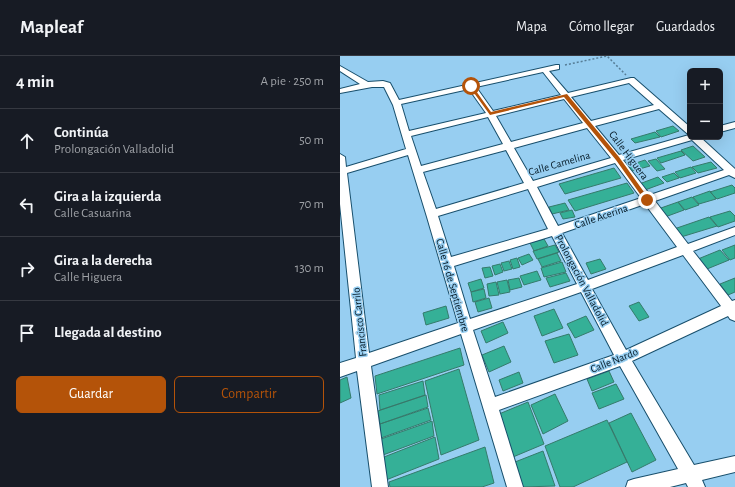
<!DOCTYPE html>
<html lang="es">
<meta charset="utf-8">
<style>
:root{--surface:#171b24;--page:#242831;--text:#f1f3f6;--muted:#9ea1a6;--line:#363941;--accent:#b45309}
body{margin:0;font-family:"Alegreya Sans",sans-serif;background:var(--page);color:var(--text)}
.controls{position:absolute;right:12px;top:12px;display:grid;overflow:hidden;border-radius:6px;box-shadow:0 4px 16px #0002}
.controls button{width:36px;height:36px;display:grid;place-items:center;padding:0;border:0;border-bottom:1px solid var(--line);background:var(--surface);color:var(--text);font:20px sans-serif}
.stop{position:absolute;width:12px;height:12px;margin:-9px;border:3px solid #b45309;border-radius:50%;background:#fff}
.stop.end{background:#b45309;border-color:#fff;box-shadow:0 1px 4px #0008}
.list{margin:0;padding:0;list-style:none}
h2{display:flex;justify-content:space-between;align-items:center;height:52px;margin:0;padding:0 16px;font-size:17px}
h2 small{font-size:13px;font-weight:400;color:var(--muted)}
.list li{display:grid;grid-template-columns:26px 1fr auto;gap:12px;align-items:center;box-sizing:border-box;height:64px;padding:0 16px;border-top:1px solid var(--line)}
.list b{display:block;font-size:15px;white-space:nowrap}
.list p{margin:0;font-size:13px;white-space:nowrap;color:var(--muted)}
.list em{font-size:13px;font-style:normal;color:var(--muted)}
.actions{display:flex;gap:8px;padding:12px 16px}
.actions a{flex:1;padding:9px 0;border:1px solid var(--accent);border-radius:6px;text-align:center;font-size:14px;color:var(--accent)}
.actions .main{background:var(--accent);color:#fff}
.icon{flex:none;width:22px;height:22px;fill:none;stroke:currentColor;stroke-width:2;stroke-linecap:round;stroke-linejoin:round}
.map{position:relative;flex:none;width:395px;height:431px;overflow:hidden}
header{display:flex;align-items:center;gap:24px;box-sizing:border-box;height:56px;padding:0 20px;background:var(--surface);border-bottom:1px solid var(--line)}
header strong{font-size:19px}
nav{display:flex;gap:22px;margin-inline-start:auto;font-size:14px}
main{display:flex}
aside{flex:1;background:var(--surface)}
.map>svg:first-child{display:block}
.building{fill:#35b097;stroke:#357b6b}
.lines{fill:none;stroke-linecap:round;stroke-linejoin:round}
.minor-casing{stroke:#184f6c;stroke-width:2}
.path{stroke:#567d96;stroke-width:1.5;stroke-dasharray:2 2;stroke-linecap:butt}
.minor{fill:#fff;fill-rule:evenodd}
.route{fill:#b45309}
.labels{text-anchor:middle;stroke-width:3;stroke-linejoin:round;paint-order:stroke}
.street-label{font-size:11px;fill:#051a27;stroke:#97cef1}
</style>
<header>
<strong>Mapleaf</strong>
<nav><a>Mapa</a><a>Cómo llegar</a><a>Guardados</a></nav>
</header>
<main>
<aside>
<h2>4 min<small>A pie · 250 m</small></h2>
<ul class="list">
<li><svg class="icon" aria-label="ahead" viewBox="0 0 24 24"><path d="M12 20V5M6 11l6-6 6 6"/></svg><div><b>Continúa</b><p>Prolongación Valladolid</p></div><em>50 m</em></li>
<li><svg class="icon" aria-label="left" viewBox="0 0 24 24"><path d="M17 20v-9H6M10 6l-5 5 5 5"/></svg><div><b>Gira a la izquierda</b><p>Calle Casuarina</p></div><em>70 m</em></li>
<li><svg class="icon" aria-label="right" viewBox="0 0 24 24"><path d="M7 20v-9h11M14 6l5 5-5 5"/></svg><div><b>Gira a la derecha</b><p>Calle Higuera</p></div><em>130 m</em></li>
<li><svg class="icon" aria-label="arrive" viewBox="0 0 24 24"><path d="M6 21V4h12l-3 4 3 4H6"/></svg><div><b>Llegada al destino</b></div></li>
</ul>
<div class="actions"><a class="main">Guardar</a><a>Compartir</a></div>
</aside>
<div class="map">
<svg width="395" height="431" viewBox="0 0 395 431">
<rect width="100%" height="100%" fill="#97cef1"/>
<path class="building" d="M333,70L339,75L321,81L316,75Z
M315,76L320,81L295,87L291,83Z
M353,90L365,101L353,105L341,94Z
M341,95L345,99L321,107L317,102Z
M316,103L325,113L317,115L308,105Z
M305,104L310,110L292,115L287,110Z
M371,106L377,112L358,117L352,111Z
M351,111L356,117L340,122L335,116Z
M274,112L281,122L225,138L219,128Z
M334,117L339,122L327,126L322,121Z
M318,121L324,127L305,134L299,128Z
M287,127L294,137L235,155L228,144Z
M392,129L395,132V137L377,143L370,136Z
M370,135L376,143L359,148L353,141Z
M352,141L359,149L345,154L338,146Z
M338,146L344,154L325,161L318,153Z
M225,147L229,154L212,158L209,151Z
M232,154L235,161L223,163L220,157Z
M390,155L395,160V165L378,171L370,161Z
M369,161L377,170L341,181L334,173Z
M204,183L208,190L194,195L190,187Z
M215,189L219,196L197,203L193,195Z
M395,189V202L390,204L382,194Z
M380,194L389,204L367,213L358,203Z
M217,197L221,205L202,211L198,203Z
M189,198L193,204L182,209L178,202Z
M177,202L180,211L173,213L170,204Z
M260,203L266,213L251,218L246,207Z
M169,205L172,213L164,215L161,207Z
M222,206L226,216L204,221L201,212Z
M160,208L163,216L155,219L152,210Z
M150,211L153,220L145,222L142,212Z
M197,215L201,224L184,229L180,220Z
M226,217L230,225L210,231L206,222Z
M179,222L182,231L170,234L168,224Z
M395,222V236L388,239L380,228Z
M141,223L144,232L131,236L128,227Z
M167,224L170,236L160,238L157,226Z
M156,226L159,239L149,240L147,228Z
M144,233L146,242L133,246L131,236Z
M149,242L152,252L138,256L135,246Z
M299,246L309,261L299,265L289,250Z
M106,250L109,262L86,269L83,257Z
M214,253L223,272L202,280L194,260Z
M246,260L254,274L235,282L227,268Z
M163,266L168,277L146,287L141,275Z
M229,278L238,299L214,307L205,285Z
M164,290L171,306L149,316L142,299Z
M120,292L124,309L37,338L35,320Z
M119,313L139,384L101,399L85,325Z
M269,315L274,326L252,335L247,323Z
M179,316L183,327L163,335L159,324Z
M7,321L11,342L0,347V324Z
M83,325L85,339L40,354L39,339Z
M276,328L284,343L259,353L252,337Z
M215,338L228,365L203,378L191,349Z
M86,339L88,351L40,368L38,355Z
M188,346L204,388L173,401L159,358Z
M88,352L91,364L41,382L40,368Z
M291,357L316,404L292,416L269,367Z
M267,364L287,406L233,431H220L205,390Z
M92,365L94,380L43,399L41,383Z
M95,381L99,403L46,424L44,401Z
M145,391L154,427L142,431H50L49,426Z
M203,395L215,430L183,431L175,406Z"/>
<g class="lines">
<defs>
<path id="minor" d="M216,9H219V13L209,15L228,37L291,22H294L350,71V81H360L395,113V122L389,119L315,145L348,188L395,171V179L353,195L392,245L395,244V265L390,263L388,260L292,305L354,409L395,400V416L362,424L365,431H348L346,427L330,431H286L288,425L294,423L338,413L280,310L159,354L183,431H167L121,278L31,310L48,431H32L17,315L0,321V307L16,302L0,148V98L5,101L6,111L66,93L53,49L44,31H32L0,37V33L20,28L0,15V10L28,26L43,25L50,27L59,44ZM203,16L221,39L153,55L136,31ZM289,27L314,49L251,65L231,41ZM129,33L146,57L69,75L61,48ZM224,43L243,67L171,86L156,60ZM319,53L349,79L279,99L255,70ZM148,61L163,88L81,110L71,80ZM247,72L271,102L193,125L174,92ZM352,84L384,114L310,139L283,104ZM166,94L184,127L96,153L83,116ZM68,99L87,161L118,267L29,297L7,117ZM275,107L301,142L218,170L197,131ZM188,133L208,173L111,201L98,160ZM305,148L337,191L248,224L222,177ZM212,180L237,228L130,263L114,210ZM343,199L381,250L286,294L252,233ZM241,236L274,299L155,341L133,274Z
M395,66V72L380,76V70Z"/>
</defs>
<use href="#minor" class="minor-casing"/>
<path class="path" d="M225,9L267,0L286,19"/>
<use href="#minor" class="minor"/>
</g>
<path class="route" d="M131,28L151,56L227,38L279,101L309,143V145H305L276,104L224,41L150,59L129,30Z"/>
<g class="labels">
<g class="street-label">
<text transform="translate(289 99) rotate(53)" y="4">Calle Higuera</text>
<text transform="translate(219 107) rotate(-16)" y="4">Calle Camelina</text>
<text transform="translate(261 160) rotate(-19)" y="4">Calle Acerina</text>
<text transform="translate(242 224) rotate(62)" y="4">Prolongación Valladolid</text>
<text transform="translate(113 229) rotate(74)" y="4">Calle 16 de Septiembre</text>
<text transform="translate(19 266) rotate(-96)" y="4">Francisco Carrilo</text>
<text transform="translate(274 304) rotate(-22)" y="4">Calle Nardo</text>
</g>
</g>
</svg>
<div class="controls">
<button>+</button>
<button>−</button>
</div>
<div class="stop" style="left:131px;top:30px"></div>
<div class="stop end" style="left:307px;top:144px"></div>
</div>
</main>
